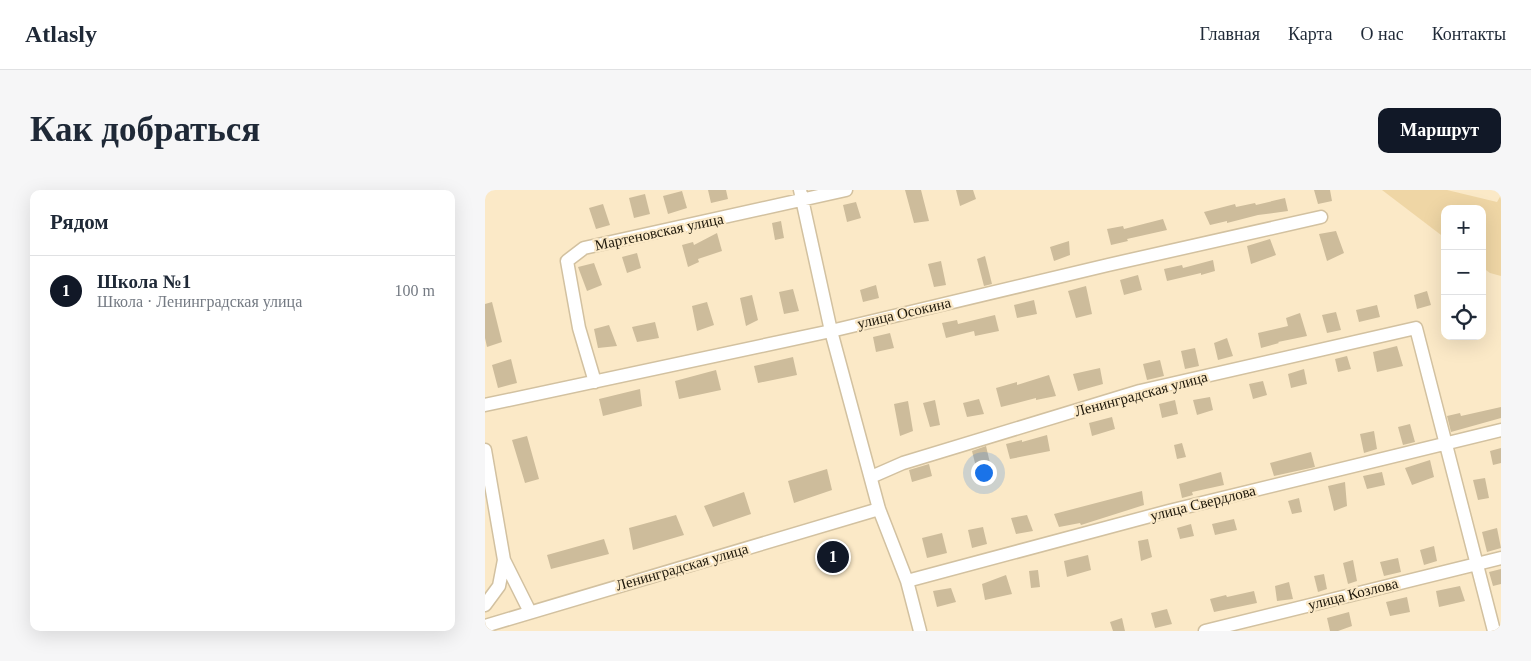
<!DOCTYPE html>
<html lang="ru">
<meta charset="utf-8">
<style>
:root{--surface:#fff;--page:#f6f6f7;--text:#1f2937;--muted:#747a83;--line:#e0e1e3;--accent:#111827}
body{margin:0;font-family:"Times New Roman",serif;background:var(--page);color:var(--text)}
.controls{position:absolute;right:15px;top:15px;display:grid;overflow:hidden;border-radius:10px;box-shadow:0 5px 20px #0002}
.controls button{width:45px;height:45px;display:grid;place-items:center;padding:0;border:0;border-bottom:1px solid var(--line);background:var(--surface);color:var(--text);font:25px sans-serif}
.you{position:absolute;left:498px;top:282px;width:18px;height:18px;margin:-12px;border:4px solid #fff;border-radius:50%;background:#1a73e8;box-shadow:0 0 0 8px #1a73e833}
.badge{display:grid;place-items:center;width:32px;height:32px;border-radius:50%;background:var(--accent);color:#fff;font-size:16px;font-weight:700}
.pin{position:absolute;translate:-50% -50%;border:2px solid #fff;box-shadow:0 1px 5px #0006}
.list{margin:0;padding:0;list-style:none}
h2{display:flex;justify-content:space-between;align-items:center;height:65px;margin:0;padding:0 20px;font-size:21px}
h2 small{font-size:16px;font-weight:400;color:var(--muted)}
.list li{display:grid;grid-template-columns:32px 1fr auto;gap:15px;align-items:center;box-sizing:border-box;height:70px;padding:0 20px;border-top:1px solid var(--line)}
.list b{display:block;font-size:19px;white-space:nowrap}
.list p{margin:0;font-size:16px;white-space:nowrap;color:var(--muted)}
.list em{font-size:16px;font-style:normal;color:var(--muted)}
.icon{flex:none;width:28px;height:28px;fill:none;stroke:currentColor;stroke-width:2;stroke-linecap:round;stroke-linejoin:round}
.map{position:relative;flex:none;width:1016px;height:441px;overflow:hidden;border-radius:10px}
header{display:flex;align-items:center;gap:30px;box-sizing:border-box;height:70px;padding:0 25px;background:var(--surface);border-bottom:1px solid var(--line)}
header strong{font-size:24px}
nav{display:flex;gap:28px;margin-inline-start:auto;font-size:18px}
.intro{display:flex;align-items:center;justify-content:space-between;box-sizing:border-box;height:120px;padding:0 30px}
h1{margin:0;font-size:35px}
.button{padding:12px 22px;border-radius:10px;background:var(--accent);color:#fff;font-size:18px;font-weight:700}
main{display:flex;gap:30px;padding:0 30px}
aside{flex:1;background:var(--surface);border-radius:10px;box-shadow:0 5px 20px #0002}
.map>svg:first-child{display:block}
.green{fill:#efd6a5}
.building{fill:#cdbc9b}
.lines{fill:none;stroke-linecap:round;stroke-linejoin:round}
.street-casing{stroke:#d2c1a0;stroke-width:15}
.street{stroke:#fff;stroke-width:12}
.labels{text-anchor:middle;stroke-width:4.5;stroke-linejoin:round;paint-order:stroke}
.street-label{font-size:15px;fill:#1e180b;stroke:#fbe9c7}
</style>
<header>
<strong>Atlasly</strong>
<nav><a>Главная</a><a>Карта</a><a>О нас</a><a>Контакты</a></nav>
</header>
<div class="intro"><h1>Как добраться</h1><a class="button">Маршрут</a></div>
<main>
<aside>
<h2>Рядом<small></small></h2>
<ul class="list">
<li><span class="badge">1</span><div><b>Школа №1</b><p>Школа · Ленинградская улица</p></div><em>100 m</em></li>
</ul>
</aside>
<div class="map">
<svg width="1016" height="441" viewBox="0 0 1016 441">
<rect width="100%" height="100%" fill="#fbe9c7"/>
<path class="green" d="M897,0H962L1012,12L1016,5V86L1005,83L997,77V19H960V48Z"/>
<path class="building" d="M223,0H241L243,9L226,13Z
M420,0H436L444,31L429,33Z
M471,0H488L491,9L475,16Z
M829,0H845L847,11L833,14Z
M197,1L202,18L183,24L178,6Z
M160,4L165,24L149,28L144,8Z
M800,8L803,21L773,25L742,33V31L725,35L719,22L750,14L751,17L770,13L771,15Z
M371,12L376,28L362,32L358,15Z
M118,14L125,35L111,39L104,18Z
M678,29L682,40L642,49L643,51L626,55L622,39L638,36L639,39Z
M296,31L299,48L290,50L287,33Z
M851,41L859,63L842,71L834,44Z
M232,43L237,61L213,69L214,72L203,77L197,55L208,52L209,55Z
M785,49L791,65L766,74L762,56Z
M584,51L585,65L569,71L565,57Z
M152,63L156,78L142,83L137,67Z
M500,66L507,94L499,96L492,69Z
M728,70L730,81L716,85V83L682,91L679,79L697,75L698,78Z
M456,71L461,95L449,97L443,74Z
M109,73L117,95L102,101L93,77Z
M653,85L657,100L639,105L635,90Z
M391,95L394,108L378,112L375,100Z
M601,96L607,124L591,128L583,101Z
M308,99L314,121L299,124L294,102Z
M942,101L946,115L932,119L929,105Z
M267,105L273,130L261,136L255,108Z
M549,110L552,124L532,128L529,115Z
M7,112L17,152L2,157L0,148V114Z
M222,112L229,135L212,141L207,116Z
M892,115L895,127L874,132L871,120Z
M851,122L856,140L842,143L837,125Z
M815,123L822,146L793,152L794,153L776,158L773,143L803,136L801,128Z
M510,125L514,141L490,146L489,141L461,148L457,133L472,130L473,134Z
M170,132L174,148L152,152L147,137Z
M124,135L132,156L113,158L109,139Z
M405,143L409,158L391,162L388,147Z
M742,148L748,166L733,170L729,153Z
M912,156L918,176L892,182L888,162Z
M710,158L714,176L700,179L696,161Z
M862,166L866,179L853,182L850,169Z
M308,167L312,185L273,193L269,176Z
M26,169L32,193L13,198L7,175Z
M675,170L679,186L662,190L658,174Z
M615,178L618,194L593,201L588,184Z
M819,179L822,194L806,198L803,184Z
M231,180L236,200L194,209L190,191Z
M564,185L571,206L551,210V208L516,217L511,198L532,192V195Z
M778,191L782,205L768,209L764,194Z
M155,199L157,216L118,226L114,209Z
M725,207L728,220L712,225L708,210Z
M494,209L499,224L482,227L478,213Z
M450,210L455,235L445,237L438,213Z
M690,210L693,224L677,228L674,214Z
M423,211L428,241L415,246L409,214Z
M1016,217V228L966,242L962,226L975,223L976,226Z
M627,227L630,239L607,246L604,233Z
M925,234L930,252L918,255L913,237Z
M889,241L892,259L879,263L875,244Z
M562,245L565,261L525,269L521,254L537,250V252Z
M42,246L54,289L40,293L27,250Z
M697,253L701,267L692,269L689,255Z
M501,256L505,273L491,277L487,261Z
M1016,258V273L1008,275L1005,261Z
M826,262L830,277L789,286L785,273Z
M945,270L949,287L927,295L920,278Z
M444,274L447,286L427,292L424,280Z
M342,279L347,300L309,313L303,291Z
M736,282L739,295L707,302L708,305L697,308L694,294Z
M897,282L900,295L882,299L878,286Z
M1000,288L1004,308L993,310L988,290Z
M860,292L862,316L849,321L843,296Z
M657,301L659,315L596,335L595,333L574,337L569,324Z
M259,302L266,324L228,337L219,316Z
M814,308L817,322L807,324L803,311Z
M191,325L199,345L148,360L144,338Z
M542,325L548,341L531,344L526,328Z
M749,329L752,340L730,345L727,334Z
M706,334L709,346L695,349L692,338Z
M498,337L502,354L487,358L483,340Z
M1012,338L1016,358L1002,362L997,342Z
M457,343L462,363L442,368L437,348Z
M119,349L124,364L66,379L62,365Z
M663,349L667,367L656,371L653,351Z
M949,356L952,371L939,375L935,360Z
M603,365L606,380L582,387L579,371Z
M913,368L916,382L899,386L895,372Z
M868,370L872,391L863,394L858,373Z
M1016,379V394L1008,396L1004,382Z
M553,380L555,397L546,398L544,381Z
M839,384L842,399L833,402L829,386Z
M521,385L527,404L500,410L497,394Z
M804,392L808,409L792,411L790,396Z
M975,396L980,411L954,417L951,401Z
M466,398L471,412L452,417L448,401Z
M769,401L772,413L729,422L725,409L741,405L742,407Z
M922,407L925,422L905,426L901,412Z
M682,419L687,434L670,438L666,423Z
M864,422L867,436L853,441H845L842,428Z
M637,428L640,441H628L625,432Z"/>
<g class="lines">
<defs>
<path id="street" d="M315,0L346,141L394,319L422,391L435,441
M110,192L94,138L82,71L99,58L361,0
M0,215L346,141L623,75L836,27
M0,260L19,370L14,396L0,415
M386,287L418,273L655,201L931,138L1009,441
M19,370L45,422
M422,391L684,321L1016,240
M0,436L394,319
M720,441L1016,368"/>
</defs>
<use href="#street" class="street-casing"/>
<use href="#street" class="street"/>
</g>
<g class="labels">
<g class="street-label">
<text transform="translate(174 42) rotate(-12)" y="5">Мартеновская улица</text>
<text transform="translate(419 123) rotate(-13)" y="5">улица Осокина</text>
<text transform="translate(656 204) rotate(-15)" y="5">Ленинградская улица</text>
<text transform="translate(718 313) rotate(-14)" y="5">улица Свердлова</text>
<text transform="translate(197 377) rotate(-16)" y="5">Ленинградская улица</text>
<text transform="translate(868 404) rotate(-14)" y="5">улица Козлова</text>
</g>
</g>
</svg>
<div class="controls">
<button>+</button>
<button>−</button>
<button><svg class="icon" aria-label="locate" viewBox="0 0 24 24"><circle cx="12" cy="12" r="6"/><path d="M12 2v4M12 18v4M2 12h4M18 12h4"/></svg></button>
</div>
<div class="you"></div>
<div class="pin badge" style="left:348px;top:367px">1</div>
</div>
</main>
